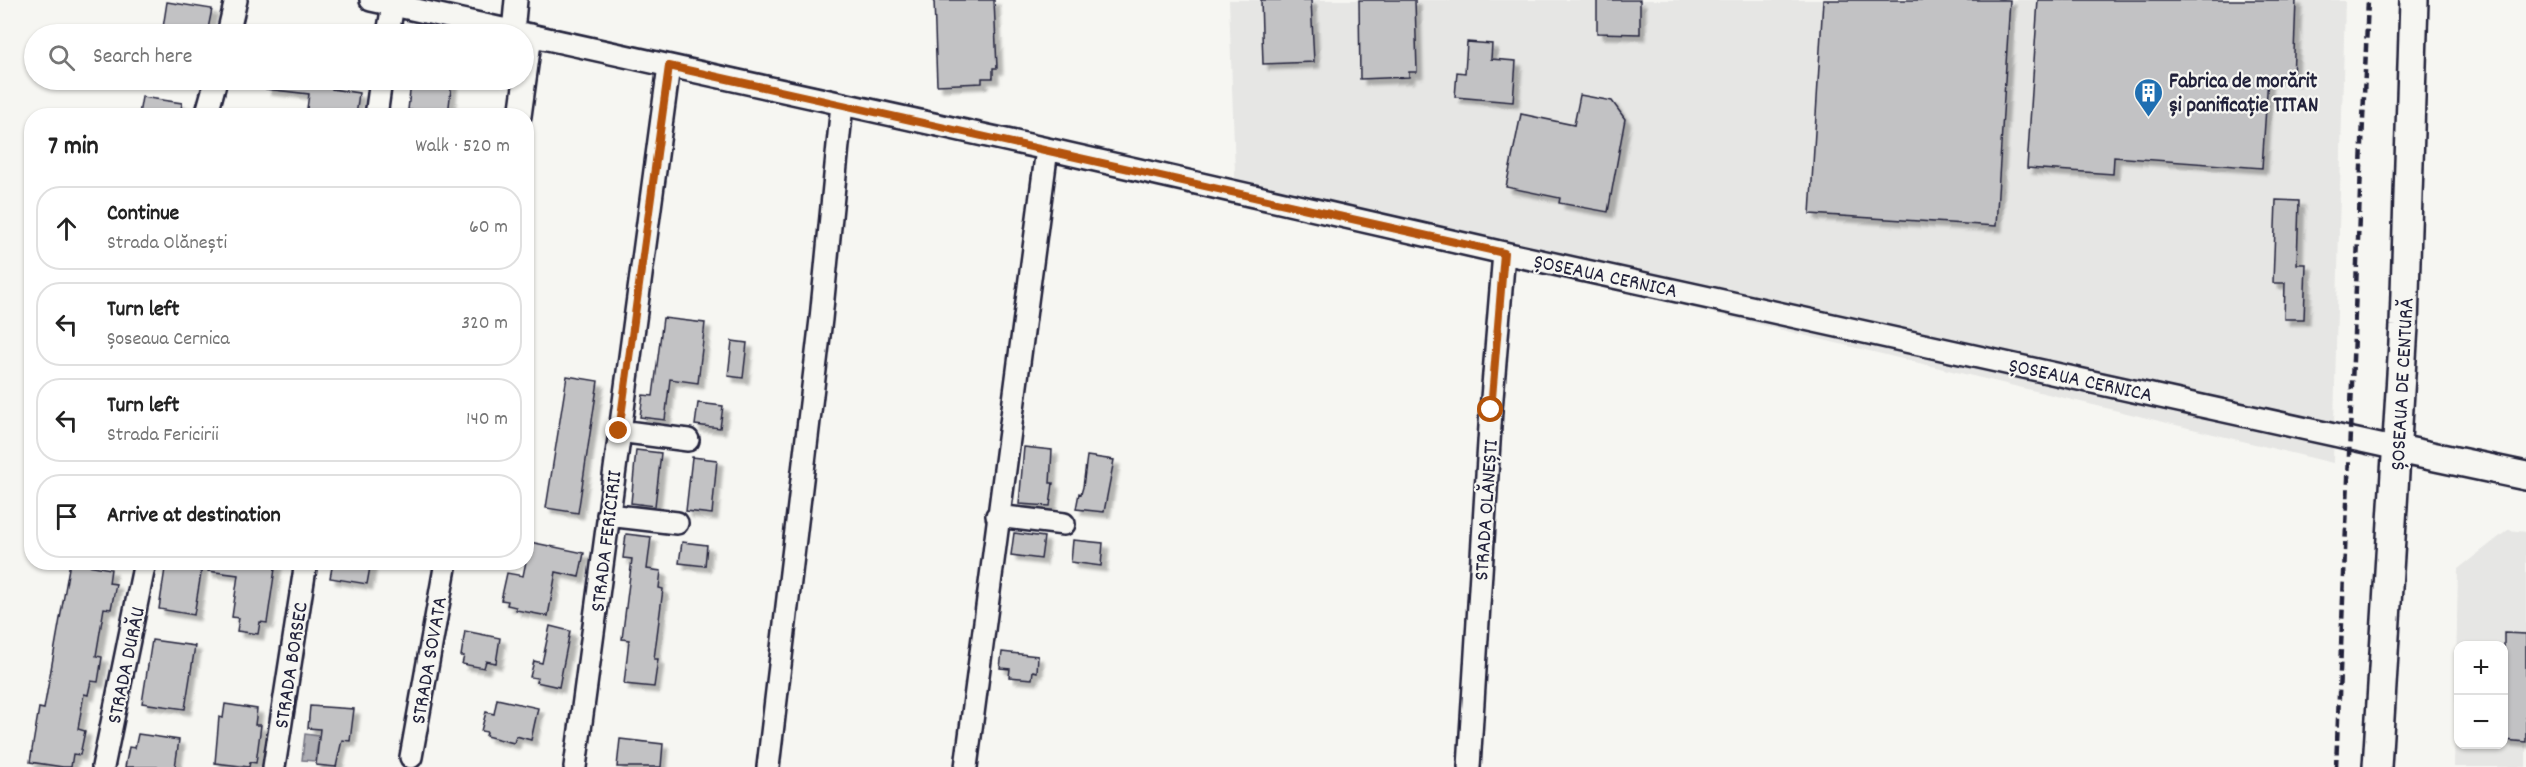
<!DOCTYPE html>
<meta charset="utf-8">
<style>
:root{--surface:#fff;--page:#f6f6f6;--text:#222;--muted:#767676;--line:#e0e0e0}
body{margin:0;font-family:Dekko,sans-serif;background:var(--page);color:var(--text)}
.controls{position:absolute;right:18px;bottom:18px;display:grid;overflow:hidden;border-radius:12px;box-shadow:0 2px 4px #0004}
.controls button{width:54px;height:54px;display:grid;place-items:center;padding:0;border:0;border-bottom:2px solid var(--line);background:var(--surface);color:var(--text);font:30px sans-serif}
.stop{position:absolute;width:18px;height:18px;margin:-14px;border:4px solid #b45309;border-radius:50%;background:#fff}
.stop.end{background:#b45309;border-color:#fff;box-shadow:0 2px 6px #0008}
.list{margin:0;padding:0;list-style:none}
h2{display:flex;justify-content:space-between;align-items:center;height:78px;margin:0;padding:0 24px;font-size:26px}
h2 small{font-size:20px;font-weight:400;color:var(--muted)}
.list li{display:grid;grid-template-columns:39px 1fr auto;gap:18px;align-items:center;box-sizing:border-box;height:84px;margin:0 12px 12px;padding:0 12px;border:2px solid var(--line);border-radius:24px}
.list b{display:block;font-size:22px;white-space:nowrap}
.list p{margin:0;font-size:20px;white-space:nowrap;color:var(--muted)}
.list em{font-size:20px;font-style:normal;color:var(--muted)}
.icon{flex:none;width:33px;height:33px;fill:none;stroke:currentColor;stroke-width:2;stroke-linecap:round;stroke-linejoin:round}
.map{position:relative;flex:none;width:2526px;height:767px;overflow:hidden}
.search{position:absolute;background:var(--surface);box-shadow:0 2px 4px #0004;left:24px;top:24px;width:510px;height:66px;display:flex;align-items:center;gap:15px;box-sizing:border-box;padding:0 21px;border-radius:33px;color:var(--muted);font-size:22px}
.panel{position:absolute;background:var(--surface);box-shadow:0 2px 4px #0004;left:24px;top:108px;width:510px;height:462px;border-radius:24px}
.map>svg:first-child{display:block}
.built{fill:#e6e6e4;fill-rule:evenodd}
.water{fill:#adadb3;stroke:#757583;stroke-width:1.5}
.building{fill:#c2c2c4;stroke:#22223b;stroke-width:1.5;filter:url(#shadow)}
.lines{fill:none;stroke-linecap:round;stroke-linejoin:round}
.minor-casing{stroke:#22223b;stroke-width:26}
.major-casing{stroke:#22223b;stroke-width:32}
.minor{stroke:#f6f6f2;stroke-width:21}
.major{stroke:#f6f6f2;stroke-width:27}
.rail{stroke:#22223b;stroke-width:4.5;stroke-dasharray:9 4.5;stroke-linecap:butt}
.route{stroke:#b45309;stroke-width:8}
.labels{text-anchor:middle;stroke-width:4.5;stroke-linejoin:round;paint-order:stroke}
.poi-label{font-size:21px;font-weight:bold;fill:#22223b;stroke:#f6f6f2;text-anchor:start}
.street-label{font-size:21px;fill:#22223b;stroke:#f6f6f2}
</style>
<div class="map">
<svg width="2526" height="767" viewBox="0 0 2526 767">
<defs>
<filter id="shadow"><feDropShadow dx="5.5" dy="5.5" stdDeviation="1.5" flood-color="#0004"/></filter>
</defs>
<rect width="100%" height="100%" fill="#f6f6f2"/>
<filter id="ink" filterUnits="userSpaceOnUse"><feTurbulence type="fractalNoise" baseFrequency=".0167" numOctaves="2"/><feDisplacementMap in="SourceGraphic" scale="12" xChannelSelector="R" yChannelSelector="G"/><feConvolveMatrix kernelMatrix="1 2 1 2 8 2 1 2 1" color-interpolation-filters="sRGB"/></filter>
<g filter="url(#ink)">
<path class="built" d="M1229,0H2345L2333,463L1522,267L1236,202Z
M2508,530L2526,532V767H2454L2458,569ZM2458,646H2504V744H2458Z"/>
<path class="water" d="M305,734L319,736L315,761L302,760Z"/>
<path class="building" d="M934,0H994L997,68H993V78H982V83L937,85Z
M1261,0H1311L1314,62L1263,64Z
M1359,0H1415L1417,72H1409V77L1360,79Z
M1597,0H1640V34L1597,33Z
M1823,0H2010L1996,226L1810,214Z
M2038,0H2296L2293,80L2268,77L2262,168L2114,157L2113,174L2027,168Z
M167,2L212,9L207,34H162Z
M1467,42L1492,44L1491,59L1516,61L1513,102L1455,97L1457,72L1465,73Z
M267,80H333L332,89L359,93L356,116H306L309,94L266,89Z
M436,80H452L448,115L408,110L411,82L435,84Z
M1580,95L1612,101L1625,119L1608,212L1559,203L1560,198L1506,187L1521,114L1574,125Z
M142,97L182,103L180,116L139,114Z
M2276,200L2299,201L2297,264H2306L2304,319H2284L2285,283H2273Z
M663,318L705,323L698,383L670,379L665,420L640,417L643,395L653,396Z
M732,341L747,343L743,378L728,376Z
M567,376L598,381L578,513L546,508Z
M698,403L723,406L720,428L695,425Z
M1024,447L1052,450L1050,483H1053L1050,506L1019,504Z
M636,450L661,453L655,506L631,503Z
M1087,456L1114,460L1104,512L1076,509L1079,493L1081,494L1083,487Z
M692,457L717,460L712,514L686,511Z
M1014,533L1044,537L1041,559L1011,555Z
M626,534L651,537L647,569L661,571L659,588L663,589L654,659H658L654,687L624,684L629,640L622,639L632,559L623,558Z
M1073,540L1103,543L1101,566L1071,562Z
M530,542L584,553L579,577L556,572L548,616L516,610V607L507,605L508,601L501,600L507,573L523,576Z
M682,542L707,545L705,566L679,563Z
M70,562L111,569L109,583L116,584L111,609L104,608L96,656L102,657L98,682L91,681L88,695L84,694L78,729L85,731L80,755L73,754L71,767H63L30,762L39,708L44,709Z
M166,562H203L194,615L159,609Z
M208,562H276L267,623L260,622L258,634L237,631L239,618L232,617L238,575L208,571Z
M333,562H371L367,584L330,578Z
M550,626L570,631L559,687L536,682L537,678L530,677L534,661L542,663Z
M465,631L500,638L496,663L486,661L484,668L462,664L464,656H461Z
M2504,633L2526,634V742L2504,740Z
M152,640L195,646L185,709L142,703Z
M1002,652L1038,656L1037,672L1033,671L1032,679L1009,677L1010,669L1000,668Z
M497,699L538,708L531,740L516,736L514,743L486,736L487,732L481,731L486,712L494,714Z
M225,704L257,709L255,725H261L256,763L250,762L249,767L215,763L219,717L223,718Z
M310,706L354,709L350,741L342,740L336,767L316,765L320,729L308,728Z
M138,734L179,740L175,767H125L129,747L135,748Z
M620,739L663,744L661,767H617Z"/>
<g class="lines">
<defs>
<path id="minor" d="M371,0L1047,149L1504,253L2398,449
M513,32L516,0
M228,34L236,0
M388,34L393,5
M206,116L216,80
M376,116L381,80
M520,116L531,35
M619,431L688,440
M608,515L677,523
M997,516L1064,524
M411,757L446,562
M103,767L145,562
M274,767L306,562
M575,767L669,66
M768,767L821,319L842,104
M966,767L1047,149
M1469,767L1491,410L1504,253"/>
<path id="major" d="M2398,449L2526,476
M2377,767L2404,326L2414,0"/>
</defs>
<use href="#minor" class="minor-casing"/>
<use href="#major" class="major-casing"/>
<use href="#minor" class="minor"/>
<use href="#major" class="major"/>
<path class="rail" d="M2336,767L2368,0"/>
</g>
</g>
<g class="lines" filter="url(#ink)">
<path class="route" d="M619,431L669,66L1504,253L1491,410"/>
</g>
<defs>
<symbol id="building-pin" viewBox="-11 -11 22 30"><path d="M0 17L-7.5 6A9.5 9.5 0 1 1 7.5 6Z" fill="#1f6fb2" stroke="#f6f6f2"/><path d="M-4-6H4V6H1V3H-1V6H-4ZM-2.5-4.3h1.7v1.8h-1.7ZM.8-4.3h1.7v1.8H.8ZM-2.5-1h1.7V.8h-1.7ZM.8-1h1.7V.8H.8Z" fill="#fff"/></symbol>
</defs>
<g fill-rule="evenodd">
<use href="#building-pin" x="2132" y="76" width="33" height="45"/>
</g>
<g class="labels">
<g class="poi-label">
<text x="2169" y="87">Fabrica de morărit<tspan x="2169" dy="24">și panificație TITAN</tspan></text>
</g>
<g class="street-label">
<text transform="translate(1606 275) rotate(12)" y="7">ȘOSEAUA CERNICA</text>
<text transform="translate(2081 379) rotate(12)" y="7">ȘOSEAUA CERNICA</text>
<text transform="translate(2401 384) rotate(-87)" y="7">ȘOSEAUA DE CENTURĂ</text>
<text transform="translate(1485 510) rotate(-86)" y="7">STRADA OLĂNEȘTI</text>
<text transform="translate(605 541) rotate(-83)" y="7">STRADA FERICIRII</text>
<text transform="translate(428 660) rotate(-80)" y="7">STRADA SOVATA</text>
<text transform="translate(125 665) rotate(-78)" y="7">STRADA DURĂU</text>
<text transform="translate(290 665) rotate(-81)" y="7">STRADA BORSEC</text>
</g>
</g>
</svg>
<div class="controls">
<button>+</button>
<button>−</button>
</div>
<div class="stop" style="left:1491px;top:410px"></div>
<div class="stop end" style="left:619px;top:431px"></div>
<div class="search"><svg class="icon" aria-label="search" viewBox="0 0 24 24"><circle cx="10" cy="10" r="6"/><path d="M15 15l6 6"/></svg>Search here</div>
<section class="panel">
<h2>7 min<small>Walk · 520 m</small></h2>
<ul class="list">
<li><svg class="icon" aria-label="ahead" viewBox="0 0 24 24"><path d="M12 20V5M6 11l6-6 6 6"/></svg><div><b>Continue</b><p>Strada Olănești</p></div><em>60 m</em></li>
<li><svg class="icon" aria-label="left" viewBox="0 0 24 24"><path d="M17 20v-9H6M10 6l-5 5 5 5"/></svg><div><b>Turn left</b><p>Șoseaua Cernica</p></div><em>320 m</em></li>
<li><svg class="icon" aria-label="left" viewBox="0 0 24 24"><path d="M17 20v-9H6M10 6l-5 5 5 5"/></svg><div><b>Turn left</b><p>Strada Fericirii</p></div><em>140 m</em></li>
<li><svg class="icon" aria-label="arrive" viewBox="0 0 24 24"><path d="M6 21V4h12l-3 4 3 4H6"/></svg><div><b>Arrive at destination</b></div></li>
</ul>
</section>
</div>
